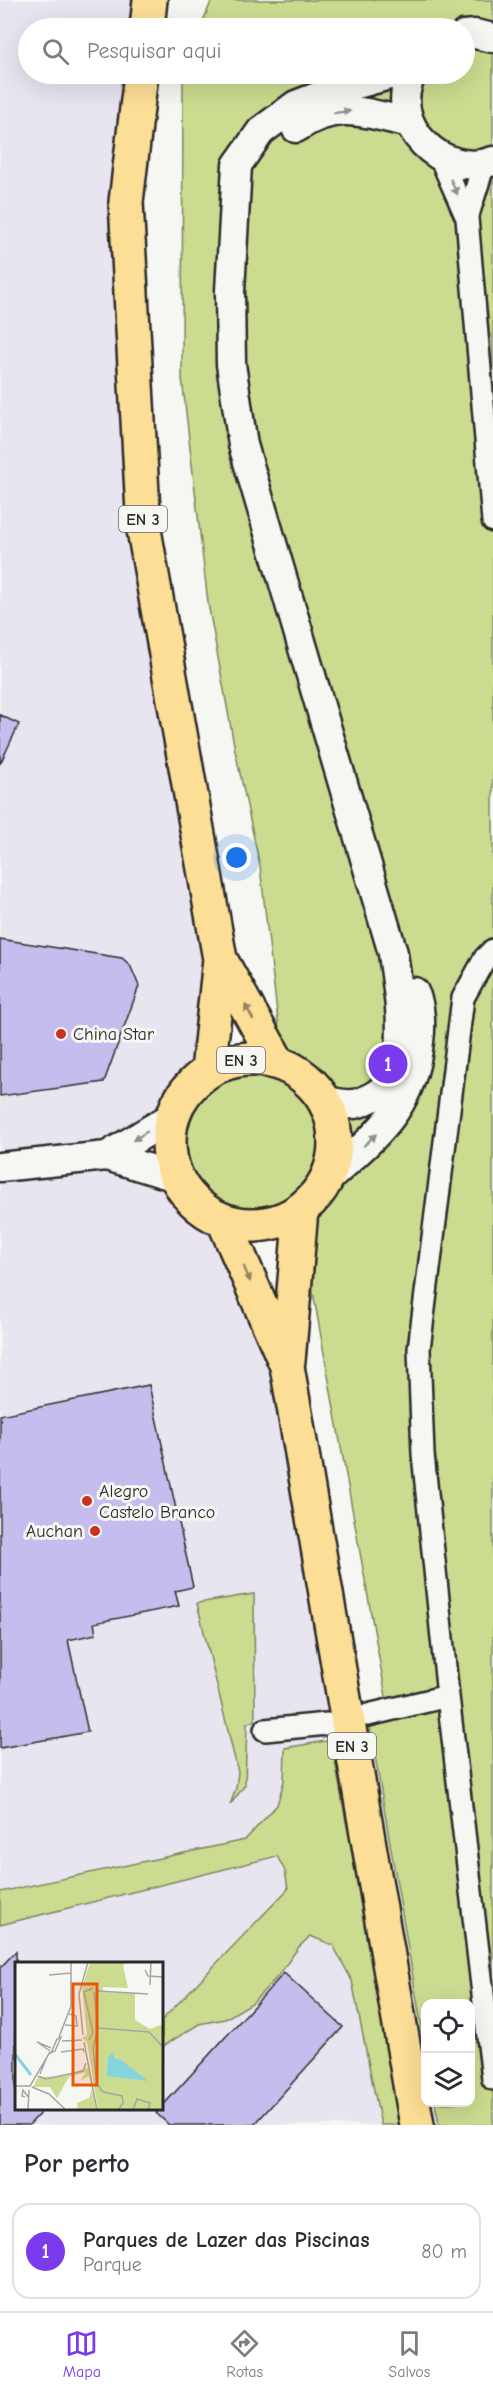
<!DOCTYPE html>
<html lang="pt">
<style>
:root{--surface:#fff;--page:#f7f7f7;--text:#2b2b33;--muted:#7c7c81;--line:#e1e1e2;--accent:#7c3aed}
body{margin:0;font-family:"Comic Neue",sans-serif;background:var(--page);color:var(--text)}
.controls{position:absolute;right:18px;bottom:18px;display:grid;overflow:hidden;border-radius:12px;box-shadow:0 6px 24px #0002}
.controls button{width:54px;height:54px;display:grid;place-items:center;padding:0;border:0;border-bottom:2px solid var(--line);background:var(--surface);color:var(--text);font:30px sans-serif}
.you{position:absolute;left:237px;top:858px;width:21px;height:21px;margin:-15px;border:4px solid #fff;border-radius:50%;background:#1a73e8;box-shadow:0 0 0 9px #1a73e833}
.badge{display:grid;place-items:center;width:39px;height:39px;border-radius:50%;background:var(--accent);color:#fff;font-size:20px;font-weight:700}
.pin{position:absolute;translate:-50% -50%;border:3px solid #fff;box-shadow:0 2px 6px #0006}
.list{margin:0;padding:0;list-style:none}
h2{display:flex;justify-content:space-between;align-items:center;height:78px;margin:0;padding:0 24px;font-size:26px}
h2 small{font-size:20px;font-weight:400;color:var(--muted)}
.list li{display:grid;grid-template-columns:39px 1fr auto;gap:18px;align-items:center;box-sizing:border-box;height:96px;margin:0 12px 12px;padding:0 12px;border:2px solid var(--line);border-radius:18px}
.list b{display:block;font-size:22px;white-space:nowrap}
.list p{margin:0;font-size:20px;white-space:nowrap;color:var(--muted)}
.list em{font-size:20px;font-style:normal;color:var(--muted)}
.icon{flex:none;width:33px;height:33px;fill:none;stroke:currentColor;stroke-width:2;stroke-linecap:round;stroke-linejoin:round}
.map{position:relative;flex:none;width:493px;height:2125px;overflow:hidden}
.search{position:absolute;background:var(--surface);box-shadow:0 6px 24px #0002;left:18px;right:18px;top:18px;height:66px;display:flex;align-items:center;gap:15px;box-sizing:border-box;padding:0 21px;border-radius:33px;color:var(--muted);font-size:22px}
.sheet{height:186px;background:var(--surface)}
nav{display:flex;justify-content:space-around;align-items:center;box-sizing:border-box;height:84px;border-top:2px solid var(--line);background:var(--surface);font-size:16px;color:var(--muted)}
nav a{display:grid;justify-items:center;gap:3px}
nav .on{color:var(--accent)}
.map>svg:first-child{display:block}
.built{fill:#e8e5f0;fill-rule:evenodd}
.green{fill:#cbdc90;stroke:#7b845e;stroke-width:1.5}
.building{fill:#c6bced;stroke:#2b2b2b;stroke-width:1.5}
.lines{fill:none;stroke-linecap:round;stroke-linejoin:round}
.street-casing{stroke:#2b2b2b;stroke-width:26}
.secondary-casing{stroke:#2b2b2b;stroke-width:33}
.primary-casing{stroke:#2b2b2b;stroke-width:38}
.street{stroke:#f6f6f2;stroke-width:21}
.secondary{stroke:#f6f6f2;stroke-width:28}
.primary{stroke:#fdde96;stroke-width:33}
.oneway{fill:#90908e}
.oneway2{fill:#948460}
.poi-dot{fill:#c8321e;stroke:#f6f6f2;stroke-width:2}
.labels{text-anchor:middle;stroke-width:6;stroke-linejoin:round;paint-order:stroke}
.shield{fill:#f6f6f2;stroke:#686867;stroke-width:1.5}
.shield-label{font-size:16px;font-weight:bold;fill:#2b2b2b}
.poi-label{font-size:18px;fill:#2b2b2b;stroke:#f6f6f2;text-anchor:start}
.inset-river{fill:none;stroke:#83d4dc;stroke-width:3}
.inset-road{fill:none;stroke:#a5a5a2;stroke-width:1.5}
.view{fill:#e8590c;fill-opacity:0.15;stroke:#e8590c;stroke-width:3}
.inset-edge{fill:none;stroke:#2b2b2b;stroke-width:3}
</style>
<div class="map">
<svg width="493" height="2125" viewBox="0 0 493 2125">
<rect width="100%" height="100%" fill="#f6f6f2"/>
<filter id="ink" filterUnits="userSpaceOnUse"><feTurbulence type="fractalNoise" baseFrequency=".0167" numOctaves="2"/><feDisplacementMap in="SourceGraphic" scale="12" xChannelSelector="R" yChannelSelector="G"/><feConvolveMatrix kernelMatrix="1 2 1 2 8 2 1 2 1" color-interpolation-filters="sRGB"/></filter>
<g filter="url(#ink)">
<path class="built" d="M0,0H143L140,28H28V74H135L144,577L398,2125H0ZM16,1963H162V2108H16Z"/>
<path class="green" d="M212,0H493V2125H439L435,2103L470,2102V2004H426L425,2047L368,1715L389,1713L296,1198C282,1205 269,1212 253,1213C189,1215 160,1131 208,1091C222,1079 241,1073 259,1074C267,1074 278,1079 285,1081L260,866L235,750L208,603L182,378L183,74H464V28H200Z
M254,1594L255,1721L247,1723L245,1785L230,1805L236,1788L238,1772L197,1603Z
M331,1740L402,2125H381L352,1981L333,1945L310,1936L298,1948L278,1976L252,2003L225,2019L199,2024L162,2047V2020L288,1889L285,1871L277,1856L0,1925V1892L245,1840L277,1805L284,1781L285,1748Z"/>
<path class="building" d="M0,715L19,724L0,764Z
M0,939L122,958L130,965L139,986L104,1082L0,1096Z
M149,1385L193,1587L175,1591L179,1606L94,1623L96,1634L68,1640L88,1732L0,1748V1415Z
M16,1951V2109H44L29,2125H0V1968Z
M284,1973L343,2027L254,2125H169L156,2113Z"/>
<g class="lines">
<defs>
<path id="street" d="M440,157L467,218L493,521
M467,218L484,164
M493,950L485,958L463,998L419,1349L423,1454L448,1696L493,2079
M368,1715L448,1696
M265,1730L327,1724"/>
<path id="secondary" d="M464,35L475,34L493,38
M412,74C385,123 443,180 493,161
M296,128C338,100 365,113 410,123
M325,1101C334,1102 344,1105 353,1104C357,1104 362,1102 366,1100C418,1080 398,995 393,953L243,445L231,364L230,291L237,165L261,131L296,105L335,90L393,74
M107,1156L173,1116
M0,1167L107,1156L176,1177
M327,1180C375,1135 411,1112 419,1042C421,1027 421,1005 414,992"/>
<path id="primary" d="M147,28L150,0
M141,74L126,202L144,530L220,959L208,1071
M220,959L278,1063
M169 1142a83 83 0 1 1 166 0a83 83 0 1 1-166 0Z
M224,1221L287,1366L417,2125
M288,1361L301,1210"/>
</defs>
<use href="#street" class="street-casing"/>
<use href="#secondary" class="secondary-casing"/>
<use href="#primary" class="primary-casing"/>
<use href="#street" class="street"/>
<use href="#secondary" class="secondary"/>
<use href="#primary" class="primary"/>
</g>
<defs><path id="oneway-solid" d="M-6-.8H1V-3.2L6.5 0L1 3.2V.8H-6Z" transform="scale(1.5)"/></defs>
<g class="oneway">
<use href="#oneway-solid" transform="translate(342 112) rotate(-6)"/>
<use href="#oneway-solid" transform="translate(454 187) rotate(65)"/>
<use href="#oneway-solid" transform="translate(140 1136) rotate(148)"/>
<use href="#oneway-solid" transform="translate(370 1140) rotate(-43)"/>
</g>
<g class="oneway2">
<use href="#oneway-solid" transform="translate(249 1012) rotate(-119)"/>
<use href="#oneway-solid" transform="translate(247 1274) rotate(67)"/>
</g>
</g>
<g class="poi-dot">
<circle cx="61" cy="1034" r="6"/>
<circle cx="87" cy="1501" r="6"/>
<circle cx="95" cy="1531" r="6"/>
</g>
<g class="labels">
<g class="shield">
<rect x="119" y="506" width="48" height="26" rx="4.5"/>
<rect x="217" y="1047" width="48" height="26" rx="4.5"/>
<rect x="328" y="1733" width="48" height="26" rx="4.5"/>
</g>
<g class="shield-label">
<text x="143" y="525">EN 3</text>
<text x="241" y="1066">EN 3</text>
<text x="352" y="1752">EN 3</text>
</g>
<g class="poi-label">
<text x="73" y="1040">China Star</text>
<text x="99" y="1497">Alegro<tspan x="99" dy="21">Castelo Branco</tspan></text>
<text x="83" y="1537" text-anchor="end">Auchan</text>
</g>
</g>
<g transform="translate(15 1962)">
<rect width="148" height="148" fill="#f6f6f2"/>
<path d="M75,0H113L108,3L113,26L88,25V30L120,31V58L135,67L148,62V148H83L72,80L67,76L72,73L67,26ZM74,105L82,148H63L62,141L74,136L77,127L74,114L65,119L71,110L54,115L42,136L35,125H18L23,115L50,114Z" fill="#cbdc90"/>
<path d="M99,90V96L106,98L133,119L92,114L93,95Z" fill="#83d4dc"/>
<path class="inset-river" d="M0,92L16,113"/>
<path class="inset-road" d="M130,8L133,14L149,15M34,13L56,11M135,23L136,0M83,29L133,32M79,30L83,66L78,86L82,122L88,130L107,134L108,141L103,148M50,63L62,64L61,54L54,52M83,66L134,70L149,86M68,73L64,32L73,0M44,75L56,44V0M46,75L40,89L36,91L42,77ZM74,78L78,71L69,30L78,26M47,79L67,78M69,80L82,148M35,89L22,80L36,86M46,90L68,87L69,90M25,112L32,95M23,114L31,117L68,109L71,101M0,124H15L35,90M17,125L34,132L51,148M10,135L7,134L8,128L14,136M13,148L14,128M118,148L122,137L135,141L133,148"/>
<path class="view" d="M58,22H82V123H58Z"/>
<rect width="148" height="148" class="inset-edge"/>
</g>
</svg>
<div class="controls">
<button><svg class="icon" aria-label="locate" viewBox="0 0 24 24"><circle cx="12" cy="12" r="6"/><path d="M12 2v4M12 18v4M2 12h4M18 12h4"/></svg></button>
<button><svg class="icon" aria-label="layers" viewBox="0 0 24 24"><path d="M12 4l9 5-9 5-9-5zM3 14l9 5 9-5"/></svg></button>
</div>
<div class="you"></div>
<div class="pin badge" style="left:388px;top:1064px">1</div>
<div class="search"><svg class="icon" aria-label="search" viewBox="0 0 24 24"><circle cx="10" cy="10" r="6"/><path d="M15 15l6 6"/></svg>Pesquisar aqui</div>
</div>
<section class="sheet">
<h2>Por perto<small></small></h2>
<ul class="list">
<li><span class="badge">1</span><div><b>Parques de Lazer das Piscinas</b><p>Parque</p></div><em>80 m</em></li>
</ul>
</section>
<nav>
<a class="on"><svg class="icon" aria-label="map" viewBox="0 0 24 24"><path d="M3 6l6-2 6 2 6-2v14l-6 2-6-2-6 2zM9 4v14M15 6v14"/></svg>Mapa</a>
<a><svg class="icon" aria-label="directions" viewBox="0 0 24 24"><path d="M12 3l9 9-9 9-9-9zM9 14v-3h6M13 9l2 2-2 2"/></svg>Rotas</a>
<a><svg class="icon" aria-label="saved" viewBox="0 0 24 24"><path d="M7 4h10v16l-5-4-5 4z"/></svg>Salvos</a>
</nav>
